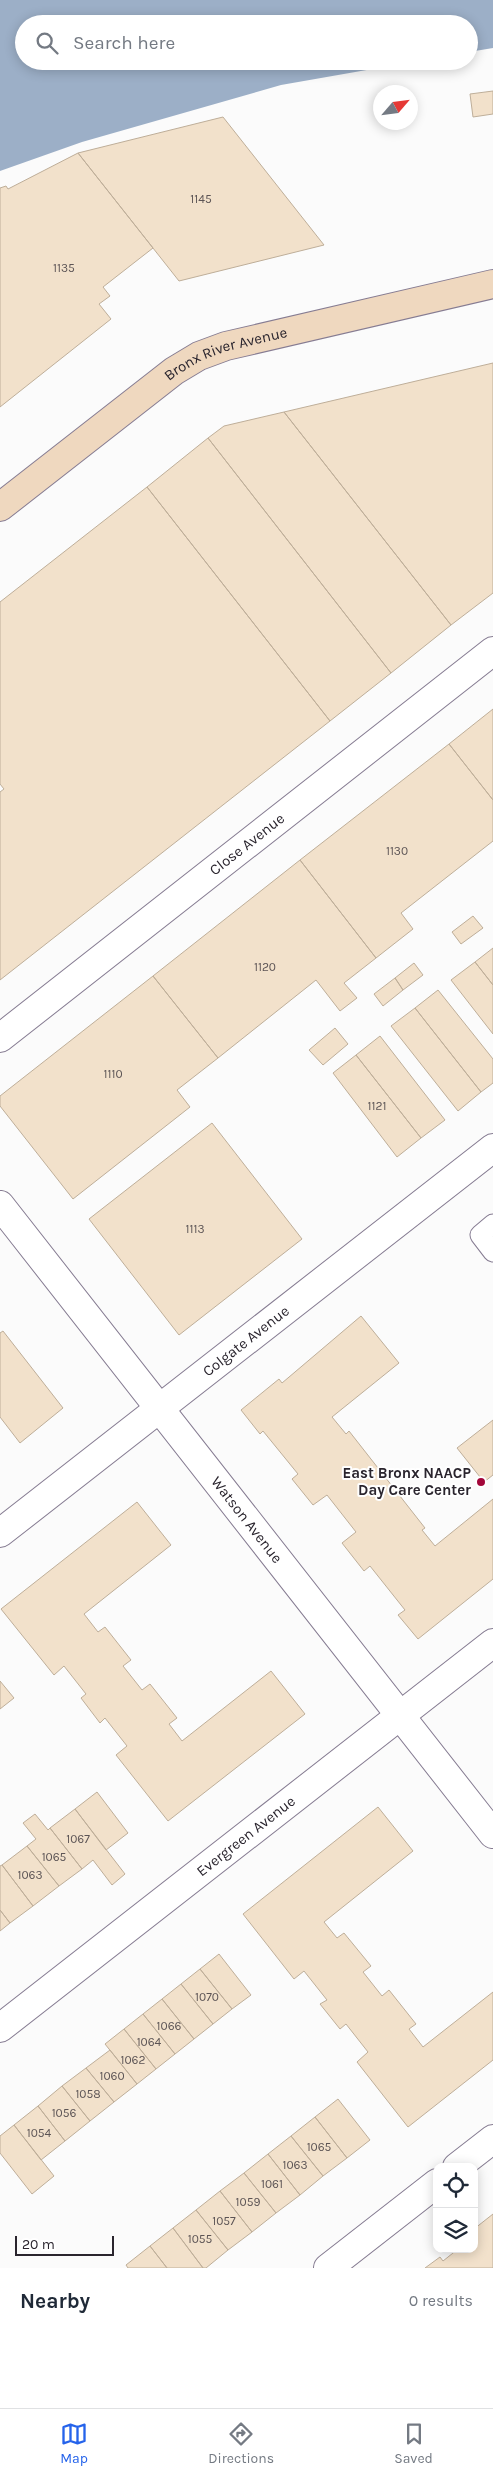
<!DOCTYPE html>
<style>
:root{--surface:#fff;--page:#f2f2f3;--text:#1f2937;--muted:#747a83;--line:#e0e1e3;--accent:#2563eb}
body{margin:0;font-family:Karla,sans-serif;background:var(--page);color:var(--text)}
.controls{position:absolute;right:15px;bottom:15px;display:grid;overflow:hidden;border-radius:10px;box-shadow:0 2px 12px #0003}
.controls button{width:45px;height:45px;display:grid;place-items:center;padding:0;border:0;border-bottom:1px solid var(--line);background:var(--surface);color:var(--text);font:25px sans-serif}
.compass{position:absolute;left:373px;top:85px;width:45px;height:45px;border-radius:50%;background:var(--surface);box-shadow:0 2px 12px #0003;rotate:62deg}
.scale{position:absolute;left:15px;bottom:12px;width:99px;box-sizing:border-box;padding-left:5px;border:2px solid #2a252e;border-top:0;font-size:14px;line-height:18px;white-space:nowrap;color:#2a252e;-webkit-text-stroke:4px #fff;paint-order:stroke}
.list{margin:0;padding:0;list-style:none}
h2{display:flex;justify-content:space-between;align-items:center;height:65px;margin:0;padding:0 20px;font-size:21px}
h2 small{font-size:16px;font-weight:400;color:var(--muted)}
.icon{flex:none;width:28px;height:28px;fill:none;stroke:currentColor;stroke-width:2;stroke-linecap:round;stroke-linejoin:round}
.map{position:relative;flex:none;width:493px;height:2268px;overflow:hidden}
.search{position:absolute;background:var(--surface);box-shadow:0 2px 12px #0003;left:15px;right:15px;top:15px;height:55px;display:flex;align-items:center;gap:12px;box-sizing:border-box;padding:0 18px;border-radius:28px;color:var(--muted);font-size:19px}
.sheet{height:140px;background:var(--surface)}
nav{display:flex;justify-content:space-around;align-items:center;box-sizing:border-box;height:70px;border-top:1px solid var(--line);background:var(--surface);font-size:14px;color:var(--muted)}
nav a{display:grid;justify-items:center;gap:2px}
nav .on{color:var(--accent)}
.map>svg:first-child{display:block}
.water{fill:#9cafc7}
.building{fill:#f2e1cb;stroke:#beae99}
.lines{fill:none;stroke-linecap:round;stroke-linejoin:round}
.service-casing{stroke:#867c92;stroke-width:21}
.minor-casing{stroke:#867c92;stroke-width:30}
.tertiary-casing{stroke:#867c92;stroke-width:30}
.secondary-casing{stroke:#867c92;stroke-width:30}
.service{stroke:#fff;stroke-width:19}
.minor{stroke:#fff;stroke-width:28}
.tertiary{stroke:#fff;stroke-width:28}
.secondary{stroke:#efd8bf;stroke-width:28}
.poi-dot{fill:#a3063a;stroke:#fff;stroke-width:2}
.labels{text-anchor:middle;stroke-width:4;stroke-linejoin:round;paint-order:stroke}
.number-label{font-size:12px;fill:#5c5455}
.street-label{font-size:15px;fill:#2a252e;stroke:#fff}
.poi-label{font-size:15px;font-weight:bold;fill:#2a252e;stroke:#fff;text-anchor:end}
</style>
<div class="map">
<svg width="493" height="2268" viewBox="0 0 493 2268">
<rect width="100%" height="100%" fill="#fbfbfb"/>
<path class="water" d="M0,0H493V48L469,52V24H24V61H418L281,85L82,142L0,171Z"/>
<path class="building" d="M493,91V114L473,117L470,94Z
M223,117L324,245L179,281L78,153Z
M78,153L153,248L103,287L110,296L99,304L111,319L0,407V188L6,186L8,189Z
M493,363V593L451,625L284,412Z
M284,412L451,625L391,673L208,438L224,426Z
M208,438L391,673L330,721L147,487Z
M147,487L330,721L0,980V792L4,789L0,784V602Z
M493,709V800L449,744Z
M449,744L493,800V841L401,913L413,929L376,958L300,860Z
M300,860L376,958L344,983L357,998L340,1011L316,980L218,1058L153,976Z
M473,916L483,928L461,944L452,932Z
M493,948V985L475,962Z
M475,962L493,985V1034L451,980Z
M414,963L423,975L403,990L395,978Z
M153,976L218,1058L177,1090L190,1107L73,1199L0,1106V1096Z
M395,978L403,990L383,1006L374,994Z
M438,990L493,1059V1083L481,1092L415,1008Z
M415,1008L481,1092L458,1111L391,1026Z
M335,1028L348,1044L323,1065L309,1050Z
M380,1036L445,1120L421,1138L356,1055Z
M356,1055L421,1138L397,1157L333,1073Z
M212,1123L302,1239L179,1335L89,1219Z
M361,1316L399,1363L332,1417L346,1434L349,1431L425,1528L422,1530L435,1546L493,1499V1579L418,1639L398,1615L405,1610L370,1566L364,1571L342,1543L356,1532L327,1495L313,1505L292,1479L298,1474L263,1431L260,1434L241,1410L279,1379L282,1383Z
M3,1331L63,1408L20,1443L0,1417V1333Z
M493,1420V1475L484,1482L457,1448Z
M137,1502L171,1545L84,1614L98,1632L105,1627L131,1660L123,1666L142,1690L150,1684L177,1718L169,1724L182,1741L271,1671L305,1714L168,1821L116,1755L127,1746L105,1718L100,1723L81,1698L86,1694L64,1666L54,1675L1,1609Z
M0,1681L14,1698L0,1709Z
M97,1792L128,1833L106,1850L75,1809Z
M378,1807L413,1851L324,1922L337,1938L344,1933L371,1966L363,1972L382,1996L389,1990L416,2024L409,2029L423,2047L493,1992V2060L408,2127L357,2062L368,2052L346,2024L340,2029L320,2004L327,2000L304,1971L294,1979L243,1914Z
M75,1809L125,1874L112,1885L93,1860L82,1869L50,1828Z
M35,1814L48,1830L50,1828L82,1869L59,1886L27,1846L36,1839L23,1823Z
M27,1846L59,1886L33,1906L2,1865Z
M2,1865L33,1906L10,1923L0,1910V1866Z
M0,1910L10,1923L0,1931Z
M219,1954L251,1995L232,2009L200,1969Z
M200,1969L232,2009L213,2024L181,1984Z
M181,1984L213,2024L194,2039L162,1999Z
M162,1999L194,2039L175,2054L143,2014Z
M143,2014L175,2054L156,2069L124,2029Z
M124,2029L156,2069L137,2084L105,2044Z
M110,2050L137,2084L114,2102L86,2068Z
M86,2068L114,2102L90,2121L62,2086Z
M62,2086L90,2121L65,2141L38,2106Z
M338,2099L370,2140L347,2158L315,2117Z
M38,2106L65,2141L41,2160L14,2125Z
M315,2117L347,2158L323,2176L291,2136Z
M14,2125L54,2176L32,2194L0,2153V2136Z
M291,2136L323,2176L300,2195L268,2154Z
M268,2154L300,2195L276,2213L244,2173Z
M244,2173L276,2213L252,2232L220,2191Z
M220,2191L252,2232L228,2250L196,2210Z
M196,2210L228,2250L206,2268H203L173,2228Z
M493,2214V2268H425L440,2257L443,2261L458,2249H474V2229Z
M173,2228L203,2268H167L150,2246Z
M150,2246L167,2268H128L126,2265Z"/>
<g class="lines">
<defs>
<path id="service" d="M493,1224L480,1235L493,1252"/>
<g id="minor">
<path id="s1" d="M0,1038L493,651"/>
<path id="s2" d="M0,1533L493,1148"/>
<path id="s3" d="M0,2028L493,1643"/>
<path d="M457,2167L493,2139"/>
<path d="M328,2268L437,2183"/>
</g>
<g id="tertiary">
<path id="s4" d="M0,1205L493,1834"/>
</g>
<g id="secondary">
<path id="s5" d="M0,507L174,371L199,356L226,346L493,284"/>
</g>
</defs>
<use href="#service" class="service-casing"/>
<use href="#minor" class="minor-casing"/>
<use href="#tertiary" class="tertiary-casing"/>
<use href="#secondary" class="secondary-casing"/>
<use href="#service" class="service"/>
<use href="#minor" class="minor"/>
<use href="#tertiary" class="tertiary"/>
<use href="#secondary" class="secondary"/>
</g>
<circle class="poi-dot" cx="481" cy="1482" r="5"/>
<g class="labels">
<g class="number-label">
<text x="201" y="203">1145</text>
<text x="64" y="272">1135</text>
<text x="397" y="855">1130</text>
<text x="265" y="971">1120</text>
<text x="113" y="1078">1110</text>
<text x="377" y="1110">1121</text>
<text x="195" y="1233">1113</text>
<text x="78" y="1843">1067</text>
<text x="54" y="1861">1065</text>
<text x="30" y="1879">1063</text>
<text x="207" y="2001">1070</text>
<text x="169" y="2030">1066</text>
<text x="149" y="2046">1064</text>
<text x="133" y="2064">1062</text>
<text x="112" y="2080">1060</text>
<text x="88" y="2098">1058</text>
<text x="64" y="2117">1056</text>
<text x="39" y="2137">1054</text>
<text x="319" y="2151">1065</text>
<text x="295" y="2169">1063</text>
<text x="272" y="2188">1061</text>
<text x="248" y="2206">1059</text>
<text x="224" y="2225">1057</text>
<text x="200" y="2243">1055</text>
</g>
<g class="street-label">
<text dy="5" stroke="none"><textPath href="#s5" startOffset="276">Bronx River Avenue</textPath></text>
<text dy="5" stroke="none"><textPath href="#s1" startOffset="314">Close Avenue</textPath></text>
<text dy="5" stroke="none"><textPath href="#s2" startOffset="312">Colgate Avenue</textPath></text>
<text dy="5" stroke="none"><textPath href="#s4" startOffset="400">Watson Avenue</textPath></text>
<text dy="5" stroke="none"><textPath href="#s3" startOffset="312">Evergreen Avenue</textPath></text>
</g>
<g class="poi-label">
<text x="471" y="1478">East Bronx NAACP<tspan x="471" dy="17">Day Care Center</tspan></text>
</g>
</g>
</svg>
<div class="controls">
<button><svg class="icon" aria-label="locate" viewBox="0 0 24 24"><circle cx="12" cy="12" r="6"/><path d="M12 2v4M12 18v4M2 12h4M18 12h4"/></svg></button>
<button><svg class="icon" aria-label="layers" viewBox="0 0 24 24"><path d="M12 4l9 5-9 5-9-5zM3 14l9 5 9-5"/></svg></button>
</div>
<svg class="compass" viewBox="-18 -18 36 36"><path d="M0-13l5 13h-10z" fill="#e53935"/><path d="M0 13l5-13h-10z" fill="#747a83"/></svg>
<div class="scale">20 m</div>
<div class="search"><svg class="icon" aria-label="search" viewBox="0 0 24 24"><circle cx="10" cy="10" r="6"/><path d="M15 15l6 6"/></svg>Search here</div>
</div>
<section class="sheet">
<h2>Nearby<small>0 results</small></h2>
<ul class="list">
</ul>
</section>
<nav>
<a class="on"><svg class="icon" aria-label="map" viewBox="0 0 24 24"><path d="M3 6l6-2 6 2 6-2v14l-6 2-6-2-6 2zM9 4v14M15 6v14"/></svg>Map</a>
<a><svg class="icon" aria-label="directions" viewBox="0 0 24 24"><path d="M12 3l9 9-9 9-9-9zM9 14v-3h6M13 9l2 2-2 2"/></svg>Directions</a>
<a><svg class="icon" aria-label="saved" viewBox="0 0 24 24"><path d="M7 4h10v16l-5-4-5 4z"/></svg>Saved</a>
</nav>
